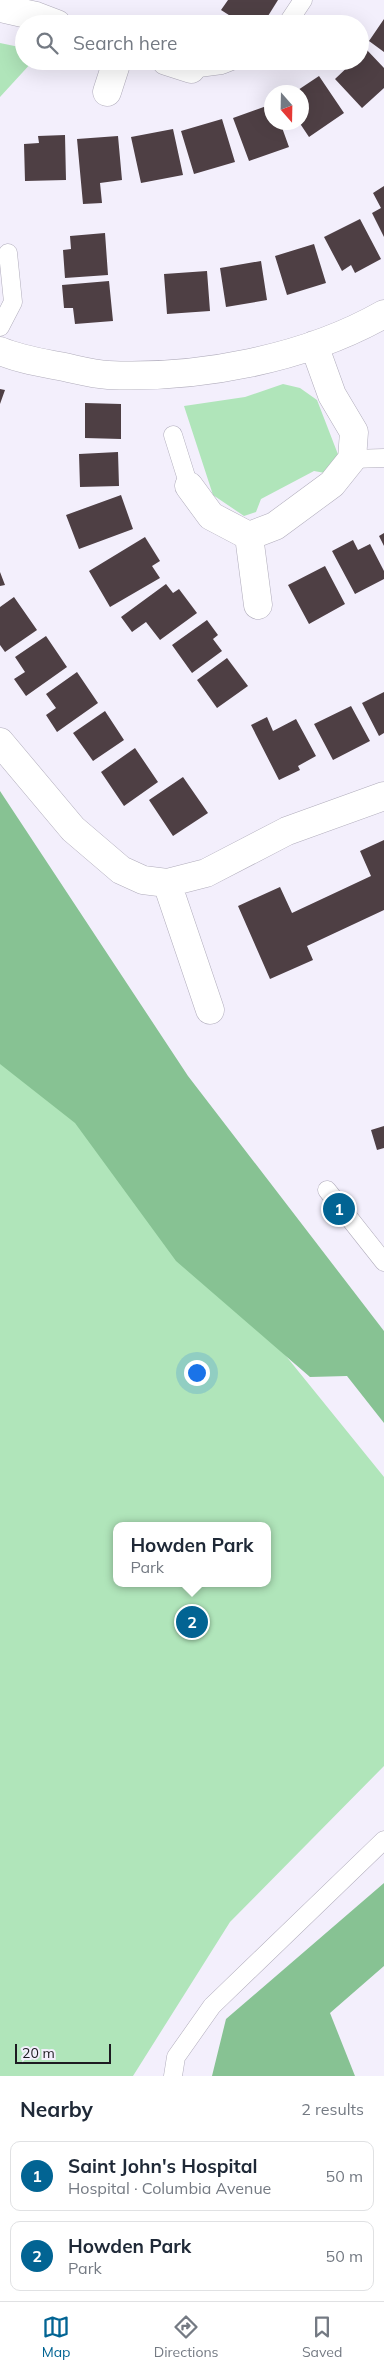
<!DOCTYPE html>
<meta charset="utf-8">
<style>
:root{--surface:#fff;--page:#f2f2f3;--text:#1f2937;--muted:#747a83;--line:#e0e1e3;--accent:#026493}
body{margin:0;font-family:Mulish,sans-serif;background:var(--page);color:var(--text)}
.compass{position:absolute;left:264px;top:85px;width:45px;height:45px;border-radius:50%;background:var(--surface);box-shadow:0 5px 20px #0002;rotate:160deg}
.scale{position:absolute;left:15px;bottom:12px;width:96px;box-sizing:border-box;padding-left:5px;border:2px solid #1d1b21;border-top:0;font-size:14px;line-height:18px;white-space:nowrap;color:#1d1b21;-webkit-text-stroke:4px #f3effc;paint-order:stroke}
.you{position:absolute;left:196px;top:1372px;width:18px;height:18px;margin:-12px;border:4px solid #fff;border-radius:50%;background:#1a73e8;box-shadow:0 0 0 8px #1a73e833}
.badge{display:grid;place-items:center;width:32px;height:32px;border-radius:50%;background:var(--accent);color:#fff;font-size:16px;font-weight:700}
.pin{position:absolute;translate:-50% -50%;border:2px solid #fff;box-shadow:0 1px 5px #0006}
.popup{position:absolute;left:113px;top:1522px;width:158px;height:65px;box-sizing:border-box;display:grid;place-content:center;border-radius:10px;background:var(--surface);filter:drop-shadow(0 1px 4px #0005);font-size:16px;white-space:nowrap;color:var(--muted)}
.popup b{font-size:19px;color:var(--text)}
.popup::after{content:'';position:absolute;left:50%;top:100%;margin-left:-10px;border:10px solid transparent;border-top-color:var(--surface)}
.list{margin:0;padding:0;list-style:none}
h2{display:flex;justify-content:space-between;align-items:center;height:65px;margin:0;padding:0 20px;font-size:21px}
h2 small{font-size:16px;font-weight:400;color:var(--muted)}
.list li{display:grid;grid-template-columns:32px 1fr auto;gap:15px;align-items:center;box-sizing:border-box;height:70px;margin:0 10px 10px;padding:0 10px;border:1px solid var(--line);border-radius:10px}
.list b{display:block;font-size:19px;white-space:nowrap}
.list p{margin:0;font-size:16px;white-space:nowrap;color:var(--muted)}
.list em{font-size:16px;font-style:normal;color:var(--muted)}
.icon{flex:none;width:28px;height:28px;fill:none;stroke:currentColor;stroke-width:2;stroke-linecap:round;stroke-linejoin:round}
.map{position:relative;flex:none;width:384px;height:2076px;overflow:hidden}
.search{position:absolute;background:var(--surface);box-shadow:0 5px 20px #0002;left:15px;right:15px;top:15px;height:55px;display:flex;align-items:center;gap:12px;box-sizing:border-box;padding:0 18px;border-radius:28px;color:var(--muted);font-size:19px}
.sheet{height:225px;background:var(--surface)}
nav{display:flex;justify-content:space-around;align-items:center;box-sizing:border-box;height:70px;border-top:1px solid var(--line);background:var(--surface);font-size:14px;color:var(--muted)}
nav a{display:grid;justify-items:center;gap:2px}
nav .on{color:var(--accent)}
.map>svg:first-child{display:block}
.green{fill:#b0e5ba;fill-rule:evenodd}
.forest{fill:#87c293}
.building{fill:#4e3f44}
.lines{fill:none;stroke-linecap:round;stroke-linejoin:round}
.service-casing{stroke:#b0acbb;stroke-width:19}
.minor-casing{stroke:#b0acbb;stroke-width:29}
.service{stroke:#fff;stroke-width:18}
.minor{stroke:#fff;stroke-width:28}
</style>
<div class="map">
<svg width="384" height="2076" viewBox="0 0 384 2076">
<rect width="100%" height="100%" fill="#f3effc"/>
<path class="green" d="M0,43L24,48V61H33L0,97Z
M283,384L300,388L317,400L339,457L325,473L314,471L261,499L256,512L244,516L213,495L184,406L245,397Z
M0,987L60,1077L384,1477V1766L230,1922L133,2076H0ZM117,1526H267V1583H117Z"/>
<path class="forest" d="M0,791L188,1076L384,1331V1423L347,1376L310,1377L176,1261L75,1123L0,1064Z
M384,1883V1966L330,2013L355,2076H212L226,2019Z"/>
<path class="building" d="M228,0H278L263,24H243L221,10Z
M384,19V52L369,41Z
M366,49L384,68V88L362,108L335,79L354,61H360V55Z
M319,76L344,113L309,137L299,122H302V92H295Z
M272,104V122H280L289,147L249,161L233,118Z
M222,119L235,162L194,174L181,131Z
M173,129L183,175L141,183L131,137Z
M65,135L66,180L25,181L24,144L39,143L38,136Z
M118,136L122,180L100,183L102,203L83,204L77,139Z
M384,186V237L372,213L381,208L373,193Z
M360,219L381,259L355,273L351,265L342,271L324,237Z
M105,233L108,275L65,278L63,250L71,249L70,236Z
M314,244L326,283L287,295L275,256Z
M261,261L267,300L226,307L220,268Z
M207,271L210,311L167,314L164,274Z
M109,281L113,321L75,324L73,308H64L62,285Z
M0,389L5,390L0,404Z
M85,403L121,404V439L85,438Z
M118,452L119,486L80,487L79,454Z
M121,495L133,529L79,549L66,515Z
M384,533V546L379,536Z
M145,537L160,561L152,566L160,578L110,607L89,571Z
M353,540L358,550L370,544L384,571V579L355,594L332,551Z
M325,566L345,604L309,624L288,585Z
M0,572L5,585L0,586Z
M166,584L173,593L179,589L197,613L160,640L146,622L132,632L121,617Z
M14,597L37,630L5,652L0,645V607Z
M207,620L218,635L213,639L222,651L192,673L172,645Z
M46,636L67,667L26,696L14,679L25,672L15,657Z
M227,658L248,686L217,708L197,680Z
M77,672L98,703L57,732L46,715L56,708L46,694Z
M384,692V733L379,736L362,703Z
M351,706L370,741L333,760L314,724Z
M105,711L124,740L93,761L73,733Z
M267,717L273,731L296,719L316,756L298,766L300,770L279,780L251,725Z
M135,748L158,782L124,806L101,772Z
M183,777L208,813L173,836L149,800Z
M384,840V910L307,946L313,960L270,979L238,906L280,887L292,913L371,876L360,851Z
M384,1126V1148L377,1150L371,1130Z"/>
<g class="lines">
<defs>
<path id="service" d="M287,24L303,0
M191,69L222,65L232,61
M0,327L13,302L8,253
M173,435L189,486
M352,459L384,458
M327,1190L384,1262
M173,2076L176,2057L212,2006L384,1840"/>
<path id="minor" d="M0,8L36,16L57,24
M166,61L191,69
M107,92L117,61
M0,351C19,359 38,362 59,366C75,369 92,374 108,375C198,379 305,359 384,314
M189,486L211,516L249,536L275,526L332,484L352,459L354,432L332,395L314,345
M249,536L258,605
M0,742L73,829L121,870L143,880L167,883L206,873L287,831L384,796
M167,883L210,1010"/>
</defs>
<use href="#service" class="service-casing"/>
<use href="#minor" class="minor-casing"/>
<use href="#service" class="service"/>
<use href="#minor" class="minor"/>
</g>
</svg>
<svg class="compass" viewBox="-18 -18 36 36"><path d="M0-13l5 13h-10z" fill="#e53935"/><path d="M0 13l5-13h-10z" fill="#747a83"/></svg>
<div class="scale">20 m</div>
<div class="you"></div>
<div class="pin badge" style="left:339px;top:1209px">1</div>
<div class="pin badge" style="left:192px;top:1622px">2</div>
<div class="popup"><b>Howden Park</b>Park</div>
<div class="search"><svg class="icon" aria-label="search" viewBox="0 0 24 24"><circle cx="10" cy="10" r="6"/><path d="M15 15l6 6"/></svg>Search here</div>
</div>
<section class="sheet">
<h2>Nearby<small>2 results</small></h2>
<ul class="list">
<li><span class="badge">1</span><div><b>Saint John's Hospital</b><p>Hospital · Columbia Avenue</p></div><em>50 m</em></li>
<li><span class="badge">2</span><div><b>Howden Park</b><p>Park</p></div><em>50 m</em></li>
</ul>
</section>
<nav>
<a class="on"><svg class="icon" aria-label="map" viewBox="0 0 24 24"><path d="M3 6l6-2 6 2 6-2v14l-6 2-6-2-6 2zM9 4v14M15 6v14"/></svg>Map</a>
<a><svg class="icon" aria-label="directions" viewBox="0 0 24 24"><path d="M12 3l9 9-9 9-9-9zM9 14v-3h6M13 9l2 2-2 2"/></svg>Directions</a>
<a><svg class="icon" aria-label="saved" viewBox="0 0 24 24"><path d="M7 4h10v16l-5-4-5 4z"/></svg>Saved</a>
</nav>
